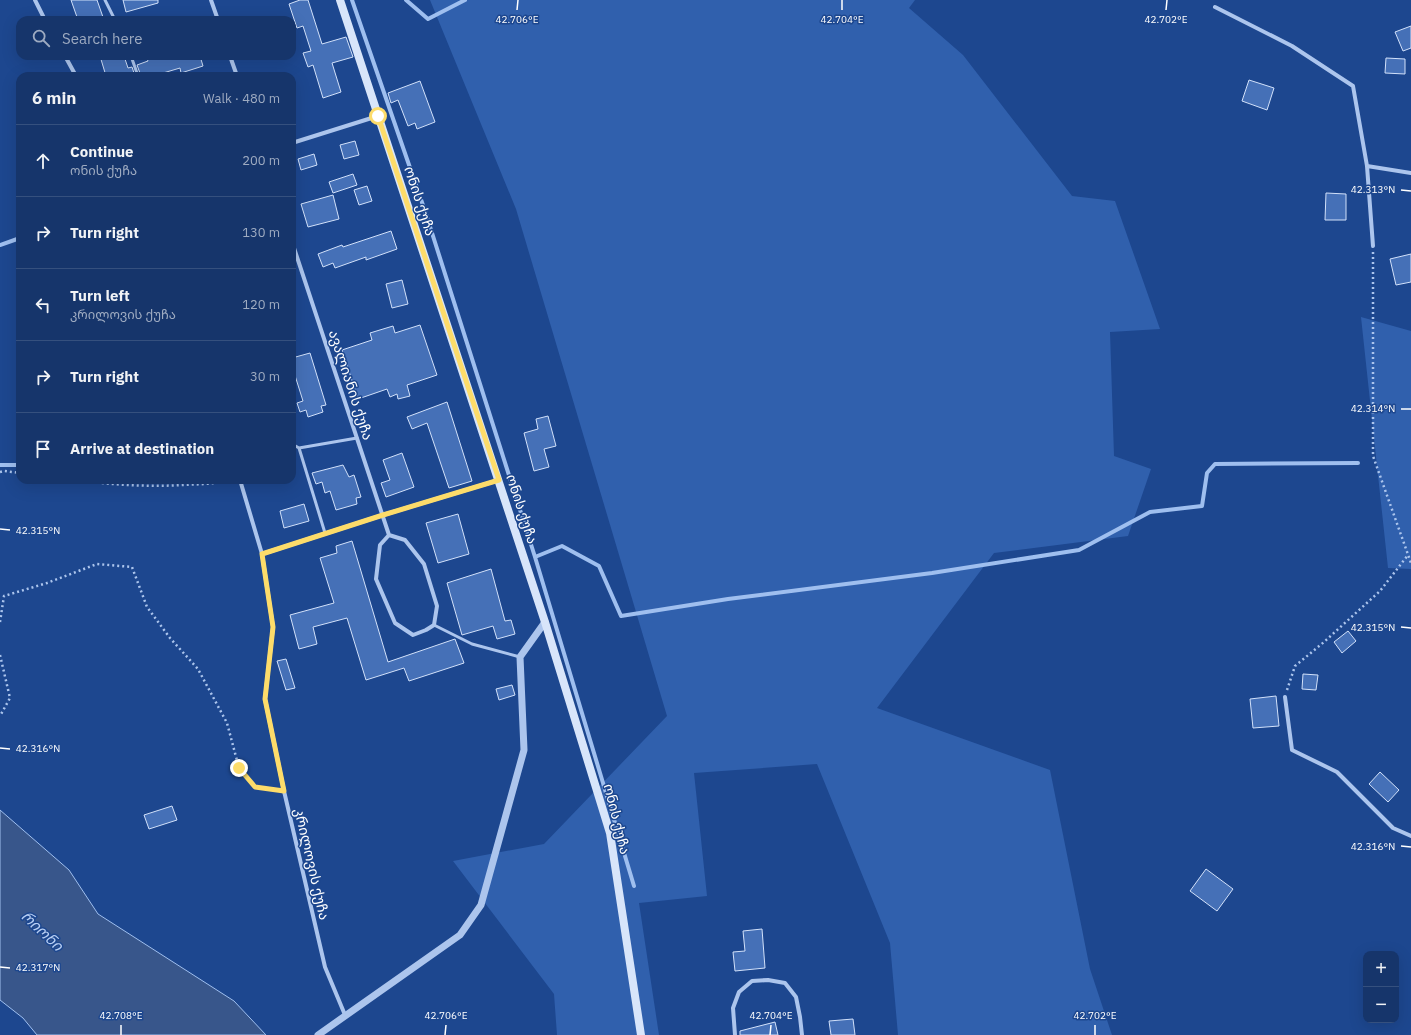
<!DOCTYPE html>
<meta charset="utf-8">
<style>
:root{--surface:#16356b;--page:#1f3d71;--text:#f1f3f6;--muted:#9eabc1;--line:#35507e}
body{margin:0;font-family:"IBM Plex Sans","Noto Sans Georgian",sans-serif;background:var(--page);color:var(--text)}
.controls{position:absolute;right:12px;bottom:12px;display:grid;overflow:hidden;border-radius:8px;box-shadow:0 4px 16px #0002}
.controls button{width:36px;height:36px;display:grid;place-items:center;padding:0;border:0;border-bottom:1px solid var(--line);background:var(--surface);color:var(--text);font:20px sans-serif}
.stop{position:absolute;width:12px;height:12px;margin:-9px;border:3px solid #fddc6a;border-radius:50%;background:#fff}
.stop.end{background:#fddc6a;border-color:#fff;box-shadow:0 1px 4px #0008}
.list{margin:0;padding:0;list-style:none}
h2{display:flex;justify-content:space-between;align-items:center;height:52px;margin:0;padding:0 16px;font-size:17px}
h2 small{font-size:13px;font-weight:400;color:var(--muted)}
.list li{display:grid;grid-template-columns:26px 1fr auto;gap:12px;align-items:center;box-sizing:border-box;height:72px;padding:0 16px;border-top:1px solid var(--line)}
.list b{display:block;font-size:15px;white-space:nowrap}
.list p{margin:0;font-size:13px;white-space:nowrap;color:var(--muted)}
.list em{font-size:13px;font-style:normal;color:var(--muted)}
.icon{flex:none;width:22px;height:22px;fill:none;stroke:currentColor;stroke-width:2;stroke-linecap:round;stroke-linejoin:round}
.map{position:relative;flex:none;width:1411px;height:1035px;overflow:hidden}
.search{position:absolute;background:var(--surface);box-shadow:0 4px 16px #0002;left:16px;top:16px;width:280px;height:44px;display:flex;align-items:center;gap:10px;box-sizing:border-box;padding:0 14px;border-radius:12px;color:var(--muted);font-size:15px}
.panel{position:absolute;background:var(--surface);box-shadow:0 4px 16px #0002;left:16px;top:72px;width:280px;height:412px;border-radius:12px}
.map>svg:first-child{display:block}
.green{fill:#3060ad}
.water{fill:#38568b;stroke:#9fbfef}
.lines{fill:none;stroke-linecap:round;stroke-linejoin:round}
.stream{stroke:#9fbfef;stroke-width:4}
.building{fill:#4570b7;stroke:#d2e1fa}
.path{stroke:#acc5ed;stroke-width:2.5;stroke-dasharray:2 3;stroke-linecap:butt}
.service{stroke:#acc5ed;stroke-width:3}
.minor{stroke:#acc5ed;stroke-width:4}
.tertiary{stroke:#acc5ed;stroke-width:7}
.secondary{stroke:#d8e5fa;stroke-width:8}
.route{stroke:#fddc6a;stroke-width:5}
.ticks{fill:none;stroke:#fff;stroke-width:1.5}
.labels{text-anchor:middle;stroke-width:3;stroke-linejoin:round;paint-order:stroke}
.street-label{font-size:14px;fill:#fff;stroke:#1d478f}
.water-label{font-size:15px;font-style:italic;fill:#b8cff4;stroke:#1d478f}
.ticks-label{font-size:10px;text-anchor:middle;fill:#fff;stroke:#1d478f;stroke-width:3;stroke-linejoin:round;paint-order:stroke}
</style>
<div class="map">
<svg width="1411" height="1035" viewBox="0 0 1411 1035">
<rect width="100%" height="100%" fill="#1d478f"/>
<path class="green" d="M430,0H915L909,8L963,55L1072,196L1115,201L1160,329L1110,332L1114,456L1151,469L1128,536L994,553L877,708L1050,770L1090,969L1112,1035H898L890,943L817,764L694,773L707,896L639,903L659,1035H557L554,994L453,861L544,844L667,716L516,209Z
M1361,317L1411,331V569L1388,568Z"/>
<path class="water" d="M0,810L69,870L98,914L234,1001L266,1035H37L23,1018L0,1000Z"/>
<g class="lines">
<path class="stream" d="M352,0L426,214L535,557L634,886
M406,0L428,19L465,0
M0,245L20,238
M0,465H20
M535,557L562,546L599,566L621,616L728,599L932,573L1079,550L1150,512L1202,506L1207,473L1215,464L1358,463"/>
</g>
<path class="building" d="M71,0H97L104,20H78Z
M123,0H158V3L126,12Z
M300,0H308L322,44L346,37L353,57L332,63L341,92L323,98L313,65L308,67L303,53L311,51L303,26L297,28L289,4Z
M1411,26V48L1403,51L1395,32Z
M100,56H124L128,68L132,67L135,76H106Z
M146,56H200L203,66L181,73L180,68L153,76H141L137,65L148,61Z
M1386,58L1405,59V74L1385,73Z
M1249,80L1274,88L1267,110L1242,101Z
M420,81L435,122L417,129L415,123L408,126L398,100L391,103L388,93Z
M355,141L359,155L344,159L340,145Z
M314,154L317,165L301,170L298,159Z
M353,174L357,185L333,193L329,182Z
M367,186L372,201L359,205L354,190Z
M1326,193L1346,194V220H1325Z
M333,195L339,219L308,227L301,204Z
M391,231L397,249L366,260V257L335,268L333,263L323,267L318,254L342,245L343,247Z
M1411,254V282L1396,285L1390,259Z
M402,280L408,304L392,308L386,284Z
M420,325L437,375L407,385L410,396L398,399L397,394L390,397L387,389L358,399L342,350L372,340L370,333L393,326L395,333Z
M310,353L326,405L321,406L323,412L308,417L306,410L300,412L297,403L303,401L292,366V358Z
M447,402L472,481L449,488L427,423L412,429L407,417Z
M548,416L556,446L544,449L549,467L534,471L524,433L538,429L536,419Z
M402,453L414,487L386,497L381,483L390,480L383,460Z
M343,465L349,477L354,475L361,497L356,498L357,504L336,510L330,491L325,493L322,482L316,484L312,473Z
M304,504L309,521L284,528L280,511Z
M458,514L469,554L438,563L426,523Z
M352,541L388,662L455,639L464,663L409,681L404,668L366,680L347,618L313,627L317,644L299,649L290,615L334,603L320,558L337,553L336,546Z
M491,569L505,621L511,620L515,634L497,639L493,626L462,635L447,583Z
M1348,631L1356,641L1342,653L1334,642Z
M286,659L295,688L286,690L277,661Z
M1303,674L1318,675L1316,690L1302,689Z
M512,685L515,695L499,700L496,689Z
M1276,696L1279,726L1253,728L1250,699Z
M1380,772L1399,790L1388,802L1369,784Z
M172,806L177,820L149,829L144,815Z
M1206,869L1233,889L1217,911L1190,891Z
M762,929L765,968L735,971L733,952L745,951L743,931Z
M853,1019L855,1035H831L829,1021Z
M775,1022L778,1035H740V1031Z"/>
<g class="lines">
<path class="path" d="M1373,252V456L1411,563
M0,472L4,471L20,473
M77,480C112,485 148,487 184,485C198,484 212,485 226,480
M0,622L4,596L47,583L97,564L132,567L147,607L170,638L198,669L227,723L239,768L255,787L275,790
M0,655L10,698L0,716
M1287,690L1295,666L1324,642L1380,591L1408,555"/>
<path class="service" d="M105,0L115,20
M131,56L138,76
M292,444L299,448L357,438
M299,448L325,533
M434,625L472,644L520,657"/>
<path class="minor" d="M35,0L45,20
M211,0L218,20
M1215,7L1292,46L1353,86L1367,166L1373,246
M65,56L76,76
M230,56L237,76
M292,143L378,116
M1367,166L1411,173
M292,242L389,535L380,545L376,579L395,623L413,635L426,630L434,625L437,606L424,564L405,540L389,535
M240,480L262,554L273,627L265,699L284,791L325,967L345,1015
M262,554L383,515L499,480
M1285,697L1292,750L1337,772L1393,828L1411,836
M735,1035L733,1008L739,992L752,981L768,980L785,983L796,997L800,1017L802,1035"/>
<path class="tertiary" d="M318,1035L460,935L481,905L524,750L520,657L545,622"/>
<path class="secondary" d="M340,0L545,622L610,833L641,1035"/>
</g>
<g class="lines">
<path class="route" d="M239,768L255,787L284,791L265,699L273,627L262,554L383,515L499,480L378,116"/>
</g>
<path class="ticks" d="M517,10L518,0M842,10V0M1166,10L1167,0M1401,190L1411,191M1401,409H1411M0,529L10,530M1401,627L1411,628M0,748L10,749M1401,846L1411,847M0,967L10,968M121,1035V1025M445,1035L446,1025M770,1035L771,1025M1095,1035V1025"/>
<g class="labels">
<g class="street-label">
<text transform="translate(420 201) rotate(72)" y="5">ონის ქუჩა</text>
<text transform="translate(351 385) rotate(72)" y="5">ავალიანის ქუჩა</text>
<text transform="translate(522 509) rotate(72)" y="5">ონის ქუჩა</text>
<text transform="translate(617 819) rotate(76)" y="5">ონის ქუჩა</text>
<text transform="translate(312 864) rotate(77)" y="5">კრილოვის ქუჩა</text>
</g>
<g class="water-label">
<text transform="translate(42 931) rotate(43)" y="5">რიონი</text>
</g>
</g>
<g class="ticks-label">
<text x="842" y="23">42.704°E</text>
<text x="517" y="23">42.706°E</text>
<text x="1166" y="23">42.702°E</text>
<text x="1373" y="193">42.313°N</text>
<text x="1373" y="412">42.314°N</text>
<text x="38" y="534">42.315°N</text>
<text x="1373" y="631">42.315°N</text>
<text x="38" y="752">42.316°N</text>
<text x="1373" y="850">42.316°N</text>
<text x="38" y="971">42.317°N</text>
<text x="121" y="1019">42.708°E</text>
<text x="446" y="1019">42.706°E</text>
<text x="771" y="1019">42.704°E</text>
<text x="1095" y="1019">42.702°E</text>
</g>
</svg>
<div class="controls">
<button>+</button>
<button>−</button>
</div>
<div class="stop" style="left:378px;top:116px"></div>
<div class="stop end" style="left:239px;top:768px"></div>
<div class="search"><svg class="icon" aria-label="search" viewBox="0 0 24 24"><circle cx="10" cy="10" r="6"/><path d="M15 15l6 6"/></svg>Search here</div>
<section class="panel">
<h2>6 min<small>Walk · 480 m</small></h2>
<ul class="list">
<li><svg class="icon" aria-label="ahead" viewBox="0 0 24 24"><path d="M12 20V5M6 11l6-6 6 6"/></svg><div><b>Continue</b><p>ონის ქუჩა</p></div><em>200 m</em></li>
<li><svg class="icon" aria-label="right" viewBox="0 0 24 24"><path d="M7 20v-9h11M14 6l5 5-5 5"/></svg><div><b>Turn right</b></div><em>130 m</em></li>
<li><svg class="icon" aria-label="left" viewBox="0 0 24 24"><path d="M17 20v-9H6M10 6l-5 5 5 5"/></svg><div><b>Turn left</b><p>კრილოვის ქუჩა</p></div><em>120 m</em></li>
<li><svg class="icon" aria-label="right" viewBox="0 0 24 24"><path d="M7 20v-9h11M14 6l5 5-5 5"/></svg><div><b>Turn right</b></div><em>30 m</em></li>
<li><svg class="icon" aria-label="arrive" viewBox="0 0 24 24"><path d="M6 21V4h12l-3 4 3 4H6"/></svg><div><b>Arrive at destination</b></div></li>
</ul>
</section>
</div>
